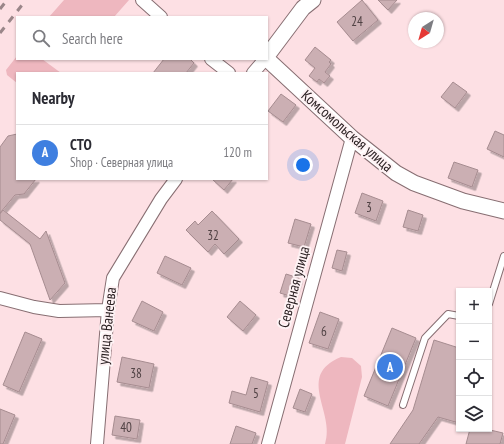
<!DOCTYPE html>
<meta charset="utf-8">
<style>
:root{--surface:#fff;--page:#f7f7f7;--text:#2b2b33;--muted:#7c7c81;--line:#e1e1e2;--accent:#1f6a65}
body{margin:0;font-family:"PT Sans Narrow",sans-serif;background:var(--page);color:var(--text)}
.controls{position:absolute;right:12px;bottom:12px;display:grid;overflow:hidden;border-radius:0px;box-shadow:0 1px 3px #0004}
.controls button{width:36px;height:36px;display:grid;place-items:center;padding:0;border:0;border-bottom:1px solid var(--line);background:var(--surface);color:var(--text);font:20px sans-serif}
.compass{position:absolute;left:408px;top:12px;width:36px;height:36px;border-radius:50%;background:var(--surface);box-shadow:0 1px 3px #0004;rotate:217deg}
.you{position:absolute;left:303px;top:165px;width:14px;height:14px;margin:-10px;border:3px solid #fff;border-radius:50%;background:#1a73e8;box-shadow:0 0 0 6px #1a73e833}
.badge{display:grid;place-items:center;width:26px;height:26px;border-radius:50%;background:var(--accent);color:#fff;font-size:13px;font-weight:700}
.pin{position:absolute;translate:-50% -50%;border:2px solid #fff;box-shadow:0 1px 4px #0006}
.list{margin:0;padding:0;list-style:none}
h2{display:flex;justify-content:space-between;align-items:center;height:52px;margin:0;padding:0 16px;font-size:17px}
h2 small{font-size:13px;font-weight:400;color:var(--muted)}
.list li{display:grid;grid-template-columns:26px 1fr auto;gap:12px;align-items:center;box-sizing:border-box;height:56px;padding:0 16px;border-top:1px solid var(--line)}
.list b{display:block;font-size:15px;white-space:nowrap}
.list p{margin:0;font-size:13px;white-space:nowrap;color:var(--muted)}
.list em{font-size:13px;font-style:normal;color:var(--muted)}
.icon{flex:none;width:22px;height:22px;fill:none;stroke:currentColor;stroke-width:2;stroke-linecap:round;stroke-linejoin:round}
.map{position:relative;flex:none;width:504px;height:444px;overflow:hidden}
.search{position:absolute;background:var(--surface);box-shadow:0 1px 3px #0004;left:16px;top:16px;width:252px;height:44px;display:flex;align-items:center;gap:10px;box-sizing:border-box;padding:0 14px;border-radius:0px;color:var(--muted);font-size:15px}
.panel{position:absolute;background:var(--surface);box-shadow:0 1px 3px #0004;left:16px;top:72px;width:252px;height:108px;border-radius:0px}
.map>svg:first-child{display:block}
.green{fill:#eeb7bf}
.building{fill:#cbafb3;stroke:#a68c90;filter:url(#shadow)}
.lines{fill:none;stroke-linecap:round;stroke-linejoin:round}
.service-casing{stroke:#876e72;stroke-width:8}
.minor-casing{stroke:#876e72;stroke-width:14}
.tertiary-casing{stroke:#876e72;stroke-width:17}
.service{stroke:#fff;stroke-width:6}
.minor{stroke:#fff;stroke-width:12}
.tertiary{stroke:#fff;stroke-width:15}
.rail{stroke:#9a8689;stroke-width:3;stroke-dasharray:7 7;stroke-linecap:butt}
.labels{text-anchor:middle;stroke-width:4;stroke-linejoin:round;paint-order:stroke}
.number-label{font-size:13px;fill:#504244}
.street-label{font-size:15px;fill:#271d1f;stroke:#fef2f4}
</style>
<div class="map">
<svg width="504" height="444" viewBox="0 0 504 444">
<defs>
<filter id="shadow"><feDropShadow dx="3.5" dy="3.5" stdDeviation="0" flood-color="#0004"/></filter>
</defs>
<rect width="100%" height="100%" fill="#fde0e4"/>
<path class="green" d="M64,0H129L114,17H49Z
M17,56V59H42L61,73H17V83L7,75L6,70Z
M341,357L352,358L361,366L362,377L345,444H325C336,412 295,376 341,357Z"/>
<path class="building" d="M362,0L378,20L353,41L337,22Z
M378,0H397L388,10Z
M315,47L331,60L329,62L331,64L325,72L330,76L324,83L319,79L317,82L309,76L315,68L305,60Z
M164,59H190L194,63L186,73H153Z
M453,82L467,92L455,108L441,97Z
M281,94L296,105L283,122L268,111Z
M495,131L504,135V157L487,149Z
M17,134V179H36L24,194L15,195L0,213V147L8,136Z
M454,162L478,170L472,187L448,178Z
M212,179H233L224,190Z
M362,193L383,201L376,221L355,213Z
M3,210L40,239L46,231L65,283L50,300L30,244L0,220V214Z
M408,210L423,215L418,231L403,227Z
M212,211L239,239L224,254L215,244L208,252L186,230L195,221L198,225Z
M295,219L311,224L304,247L288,243Z
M337,250L347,252L342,271L332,268Z
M165,256L191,268L182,285L157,273Z
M286,274L299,278L293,297L280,293Z
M142,301L163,312L154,331L132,321Z
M240,301L256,315L243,331L227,317Z
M320,312L339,319L328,349L309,343Z
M392,328L416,338L388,406L364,396Z
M25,332L42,339L19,392L3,385Z
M434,340L459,348V423L438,417L419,444H390L413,410Z
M122,357L154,364L149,388L117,382Z
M251,377L268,382L260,412L229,403L232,391L246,395Z
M300,389L312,394L305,412L293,408Z
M0,409L15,415L3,444H0Z
M115,416L140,420L137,439L112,435Z
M236,426L256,433L252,444H230Z
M470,429H486L503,433L500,444H466Z"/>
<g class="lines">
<defs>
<path id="service" d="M489,304L504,256
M403,405L425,338L448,314L459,316"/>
<path id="minor" d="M142,0L161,17
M211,59L229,73
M253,73L265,59
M0,298L34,307L59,311L108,310
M97,444L108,310L113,278L161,199L176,179
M268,444L352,138"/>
<path id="tertiary" d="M267,56L303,8L313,0
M267,59L352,138L396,173L414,183L463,201L504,211"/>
</defs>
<use href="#service" class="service-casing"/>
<use href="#minor" class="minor-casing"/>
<use href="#tertiary" class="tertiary-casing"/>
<use href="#service" class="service"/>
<use href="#minor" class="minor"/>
<use href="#tertiary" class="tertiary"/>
<path class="rail" d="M0,9L7,0
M0,33L26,0"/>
</g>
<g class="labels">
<g class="number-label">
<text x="357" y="26">24</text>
<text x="369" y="212">3</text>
<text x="213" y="240">32</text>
<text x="324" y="336">6</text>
<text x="136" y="378">38</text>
<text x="256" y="398">5</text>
<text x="126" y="432">40</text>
</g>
<g class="street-label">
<text transform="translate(347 131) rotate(41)" y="5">Комсомольская улица</text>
<text transform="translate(294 287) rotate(-75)" y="5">Северная улица</text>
<text transform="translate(107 326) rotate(-84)" y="5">улица Ванеева</text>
</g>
</g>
</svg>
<div class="controls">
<button>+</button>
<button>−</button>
<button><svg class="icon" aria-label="locate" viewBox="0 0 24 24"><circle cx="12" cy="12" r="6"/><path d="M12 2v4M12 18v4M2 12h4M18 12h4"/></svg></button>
<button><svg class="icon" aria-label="layers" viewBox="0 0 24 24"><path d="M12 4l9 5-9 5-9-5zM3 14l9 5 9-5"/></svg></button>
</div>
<svg class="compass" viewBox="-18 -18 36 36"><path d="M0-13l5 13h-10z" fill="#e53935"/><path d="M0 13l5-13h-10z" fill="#7c7c81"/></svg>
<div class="you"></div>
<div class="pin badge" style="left:390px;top:367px;background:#3f7fe0">A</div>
<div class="search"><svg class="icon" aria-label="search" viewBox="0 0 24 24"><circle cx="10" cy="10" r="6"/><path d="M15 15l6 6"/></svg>Search here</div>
<section class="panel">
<h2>Nearby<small></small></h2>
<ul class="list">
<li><span class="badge" style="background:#3f7fe0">A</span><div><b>СТО</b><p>Shop · Северная улица</p></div><em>120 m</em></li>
</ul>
</section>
</div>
